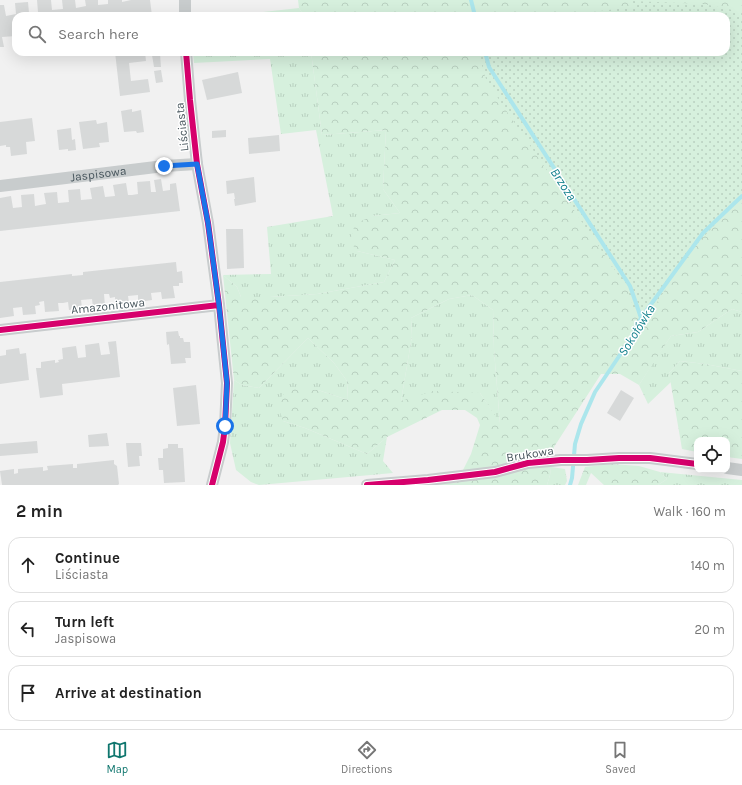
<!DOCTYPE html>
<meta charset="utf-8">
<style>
:root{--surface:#fff;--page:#f6f6f6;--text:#222;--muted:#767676;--line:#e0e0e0;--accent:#0f766e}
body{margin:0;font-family:Karla,sans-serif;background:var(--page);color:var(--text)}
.controls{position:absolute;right:12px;bottom:12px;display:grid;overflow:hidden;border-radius:8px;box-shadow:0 4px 16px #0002}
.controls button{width:36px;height:36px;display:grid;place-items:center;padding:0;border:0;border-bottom:1px solid var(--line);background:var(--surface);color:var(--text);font:20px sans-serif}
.stop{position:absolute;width:12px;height:12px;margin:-9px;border:3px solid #1a73e8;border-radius:50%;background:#fff}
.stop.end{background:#1a73e8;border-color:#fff;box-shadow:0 1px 4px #0008}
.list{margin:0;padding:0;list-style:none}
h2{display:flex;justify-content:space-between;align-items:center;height:52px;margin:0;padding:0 16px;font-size:17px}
h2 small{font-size:13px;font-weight:400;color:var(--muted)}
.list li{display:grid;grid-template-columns:26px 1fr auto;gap:12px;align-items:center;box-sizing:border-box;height:56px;margin:0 8px 8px;padding:0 8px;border:1px solid var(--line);border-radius:12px}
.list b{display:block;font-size:15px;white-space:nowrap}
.list p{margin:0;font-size:13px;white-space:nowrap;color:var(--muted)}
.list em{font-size:13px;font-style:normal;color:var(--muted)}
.icon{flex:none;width:22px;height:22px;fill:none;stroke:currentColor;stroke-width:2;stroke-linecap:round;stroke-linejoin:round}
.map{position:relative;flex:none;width:742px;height:485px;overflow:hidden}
.search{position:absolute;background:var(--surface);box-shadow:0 4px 16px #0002;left:12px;right:12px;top:12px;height:44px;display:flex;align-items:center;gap:10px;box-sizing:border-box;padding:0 14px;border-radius:12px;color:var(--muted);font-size:15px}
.sheet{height:244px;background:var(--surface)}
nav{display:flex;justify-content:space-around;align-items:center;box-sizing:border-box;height:56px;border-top:1px solid var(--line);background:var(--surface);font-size:11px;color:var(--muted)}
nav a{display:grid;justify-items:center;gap:2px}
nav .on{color:var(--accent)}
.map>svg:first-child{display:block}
.grass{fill:url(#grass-tufts)}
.forest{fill:url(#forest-crowns);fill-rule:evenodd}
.park{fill:url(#park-dots)}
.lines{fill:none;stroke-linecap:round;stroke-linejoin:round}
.stream{stroke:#ace6ec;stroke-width:4}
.building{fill:#d7d9d9}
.street{stroke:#c8cccd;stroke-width:12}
.cycleway-casing{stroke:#fff;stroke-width:8}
.cycleway{stroke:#d6006c;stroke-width:6}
.route{stroke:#1a73e8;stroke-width:5}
.labels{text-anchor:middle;stroke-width:3;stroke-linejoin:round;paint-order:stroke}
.street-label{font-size:12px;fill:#48565d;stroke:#fff}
.water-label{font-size:13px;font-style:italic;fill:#0f7f8b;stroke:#fff}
</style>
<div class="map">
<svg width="742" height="485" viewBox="0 0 742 485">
<defs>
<pattern id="grass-tufts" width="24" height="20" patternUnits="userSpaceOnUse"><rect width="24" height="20" fill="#d6f0dd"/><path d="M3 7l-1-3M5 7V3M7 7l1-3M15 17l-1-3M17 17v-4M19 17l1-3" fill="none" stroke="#b9d0c0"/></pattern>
<pattern id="forest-crowns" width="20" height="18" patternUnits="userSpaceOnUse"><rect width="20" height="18" fill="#d6f0dd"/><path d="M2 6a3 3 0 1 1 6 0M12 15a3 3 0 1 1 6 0" fill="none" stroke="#b9d0c0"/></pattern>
<pattern id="park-dots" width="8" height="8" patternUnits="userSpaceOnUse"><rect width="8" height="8" fill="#d6f0dd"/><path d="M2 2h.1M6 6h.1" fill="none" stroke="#b9d0c0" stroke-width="1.8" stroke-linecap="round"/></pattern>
</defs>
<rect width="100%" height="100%" fill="#f1f1f1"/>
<path class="grass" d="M299,8L304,16H226Z
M193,52H311L322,135L386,130L383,189L400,213L372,216L357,251L395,260L384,282L317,294L270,297H241L237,287L223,275L271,274L267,227L333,216L316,130L281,134L270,59L194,63Z
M472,295L493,310L494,350L500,424L480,393L401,401L412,336L411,318L449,299Z
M732,309L742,312V371L705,364L680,361L669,373L671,382L648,404L639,385L654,361L671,336L698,332Z
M308,338L334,363L347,381L348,400L318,390L283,421L305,428L367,454L387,437L383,461L393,473L259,485L251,482L236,470L230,443L234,380L242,385L259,388Z
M551,467L565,469L567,481L565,485H547L550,475Z
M660,472L742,480V485H658L667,479Z"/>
<path class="forest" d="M298,0H742V312L732,309L698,332L671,336L639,385L620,374H601L554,447L550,475L547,485H433L457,482L471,454L480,425L477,418L465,410H442L387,437L367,454L305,428L283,421L277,402L288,389L318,390L348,400L347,381L334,363L308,338L259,388L242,385L234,380L223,275L237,287L241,297H270L317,294L384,282L395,260L357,251L350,241L355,224L372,216L400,213L383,189L386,130L322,135L311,52H726V16H304L299,8ZM472,295L493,310L494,350L500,423L480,393L433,391L401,401L412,336L411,318L449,299Z
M680,361L705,364L742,371V459L727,457V440H697V452L682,449L669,373Z
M612,464L639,466L660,472L667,479L658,485H604L591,473L586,485H578L585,467Z"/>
<path class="park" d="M632,1L704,4L742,12V199L735,203L686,256L648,317L633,308L627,288L503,106L486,79L478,52H726V16H557L634,7Z"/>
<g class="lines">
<path class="stream" d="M471,0L475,16
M485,52L489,67L630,286L637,306L641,318
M570,485L572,478L575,444L581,424L595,392L630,340L641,318L703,233L742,196"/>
</g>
<path class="building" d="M37,0H51L52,10L63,9L62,0H75L76,8L86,6L85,0H98V5L108,4V0H122V2L131,0H150L152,16H16V36L2,37L4,47H0V5H4L6,16L16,14L15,3L28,2L29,13L38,12Z
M115,52H145L146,61L129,63L131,81L148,79L150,92L120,96Z
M160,54L161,67H154L152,55Z
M161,70L163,82L156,83L154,71Z
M238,72L242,93L207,100L202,80Z
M132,109V112L141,110L144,132L137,133L136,131L124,132L121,111Z
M32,118L35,141L26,142L27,154L11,156L10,147H6V145L0,146V122Z
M96,120L97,124L107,122L109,142L99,143L100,147L83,149L79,122Z
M71,128L72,140L75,139L76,150L68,151V149L59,150L57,130Z
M226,130V137L212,138V131Z
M279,135L280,151L249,154L248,138Z
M254,177L256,202L235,206L234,199H235L234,193L227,194L226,181Z
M161,179L163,191L170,190V184L176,183L180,211L0,231V198L11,196L13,208L22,207L21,195L34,194L35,206L40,205L46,204L44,193L57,192L58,203L69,202L68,190L80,189L81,200L92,199L90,188L103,186L105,197L115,196L113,185L126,183L128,195H132L138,194L137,182L150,181L151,192H156L154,180Z
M226,229H243L244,268L227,269Z
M176,262L177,272L182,271L183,283H179V286H173L175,298L162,299L161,292L151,293L152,300L138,302V295L128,296L129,303L115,304V297L110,298L109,294H104L105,306L93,307L92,299L81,300L82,308L69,310L68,302L63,303H58L59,311L45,312L44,301L39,302L40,305L35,306L36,314L23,315L22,307L13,308L14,316L0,318V282L72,274V276L83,275V272Z
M178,331L179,336H180V338H183L184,342H190L191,358H185L186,363L171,364L169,344L167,345L166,332Z
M116,341L120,377L62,384L63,395L40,398L36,368H41V362L55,360V363L59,362L58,360L63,359L62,348L76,346L78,358L86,357L85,345L99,343L101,355L110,354L108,342Z
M19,348L20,354L26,353L29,380L0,384V356L6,355V350Z
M196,385L200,424L177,426L173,388Z
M621,390L634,398L620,421L607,413Z
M107,433L109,446L89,447L88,435Z
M37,441L38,453L0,456V444Z
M126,443H141L142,456H139L140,466L128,467Z
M168,444H178V448H183L185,482L164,483L163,470H159L158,458H163V449L168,448Z
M114,460V464L117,466L119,484L118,485H2L0,471L14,469V474L18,473V469L43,467V471L48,470L47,466L73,464V468H77V464Z"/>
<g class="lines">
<g class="street">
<path d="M185,16V0"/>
<path d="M186,52L190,100L197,164L208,223L219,305L227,383L225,426L223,442L212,485"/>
<path id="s1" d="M0,186L164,166L197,164"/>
<path d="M0,330L219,305"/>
<path d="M727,468L742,470"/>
<path d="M367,485L428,480L495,472L528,463L561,460H587L619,458H650L697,464"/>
</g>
<defs>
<path id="cycleway" d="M186,52L190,100L197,164L208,223L219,305L227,383L225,426L223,442L212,485
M0,330L219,305
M367,485L428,480L495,472L528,463L561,460H587L619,458H650L697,464"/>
</defs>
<use href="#cycleway" class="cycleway-casing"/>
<use href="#cycleway" class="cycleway"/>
</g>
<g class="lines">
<path class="route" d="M164,166L197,164L208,223L219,305L227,383L225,426"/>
</g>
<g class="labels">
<g class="street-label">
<text transform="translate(182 127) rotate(-96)" y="4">Liściasta</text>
<text dy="4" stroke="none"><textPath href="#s1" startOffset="99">Jaspisowa</textPath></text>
<text transform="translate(108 306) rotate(-6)" y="4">Amazonitowa</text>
<text transform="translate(530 454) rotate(-9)" y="4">Brukowa</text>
</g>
<g class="water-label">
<text transform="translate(564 184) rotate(57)" y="5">Brzoza</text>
<text transform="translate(636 330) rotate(-58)" y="5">Sokołówka</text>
</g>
</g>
</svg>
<div class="controls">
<button><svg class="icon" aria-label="locate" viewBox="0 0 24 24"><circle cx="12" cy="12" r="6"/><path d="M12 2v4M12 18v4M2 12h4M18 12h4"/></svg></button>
</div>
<div class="stop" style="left:225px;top:426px"></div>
<div class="stop end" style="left:164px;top:166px"></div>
<div class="search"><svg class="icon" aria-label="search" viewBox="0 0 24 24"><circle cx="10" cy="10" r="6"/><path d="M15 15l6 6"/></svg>Search here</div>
</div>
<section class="sheet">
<h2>2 min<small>Walk · 160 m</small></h2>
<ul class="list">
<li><svg class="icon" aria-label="ahead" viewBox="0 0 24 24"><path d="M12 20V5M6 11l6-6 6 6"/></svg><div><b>Continue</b><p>Liściasta</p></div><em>140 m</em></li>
<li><svg class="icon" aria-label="left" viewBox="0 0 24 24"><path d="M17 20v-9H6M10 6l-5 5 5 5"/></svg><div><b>Turn left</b><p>Jaspisowa</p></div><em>20 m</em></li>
<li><svg class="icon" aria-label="arrive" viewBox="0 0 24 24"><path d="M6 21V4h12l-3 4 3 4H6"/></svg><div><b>Arrive at destination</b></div></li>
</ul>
</section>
<nav>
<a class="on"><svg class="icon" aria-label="map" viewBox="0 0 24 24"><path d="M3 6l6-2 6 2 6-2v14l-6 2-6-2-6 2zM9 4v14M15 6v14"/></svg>Map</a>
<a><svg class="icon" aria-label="directions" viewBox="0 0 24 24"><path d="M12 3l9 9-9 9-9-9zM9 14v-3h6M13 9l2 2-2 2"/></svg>Directions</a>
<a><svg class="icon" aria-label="saved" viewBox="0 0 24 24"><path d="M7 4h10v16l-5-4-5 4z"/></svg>Saved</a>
</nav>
